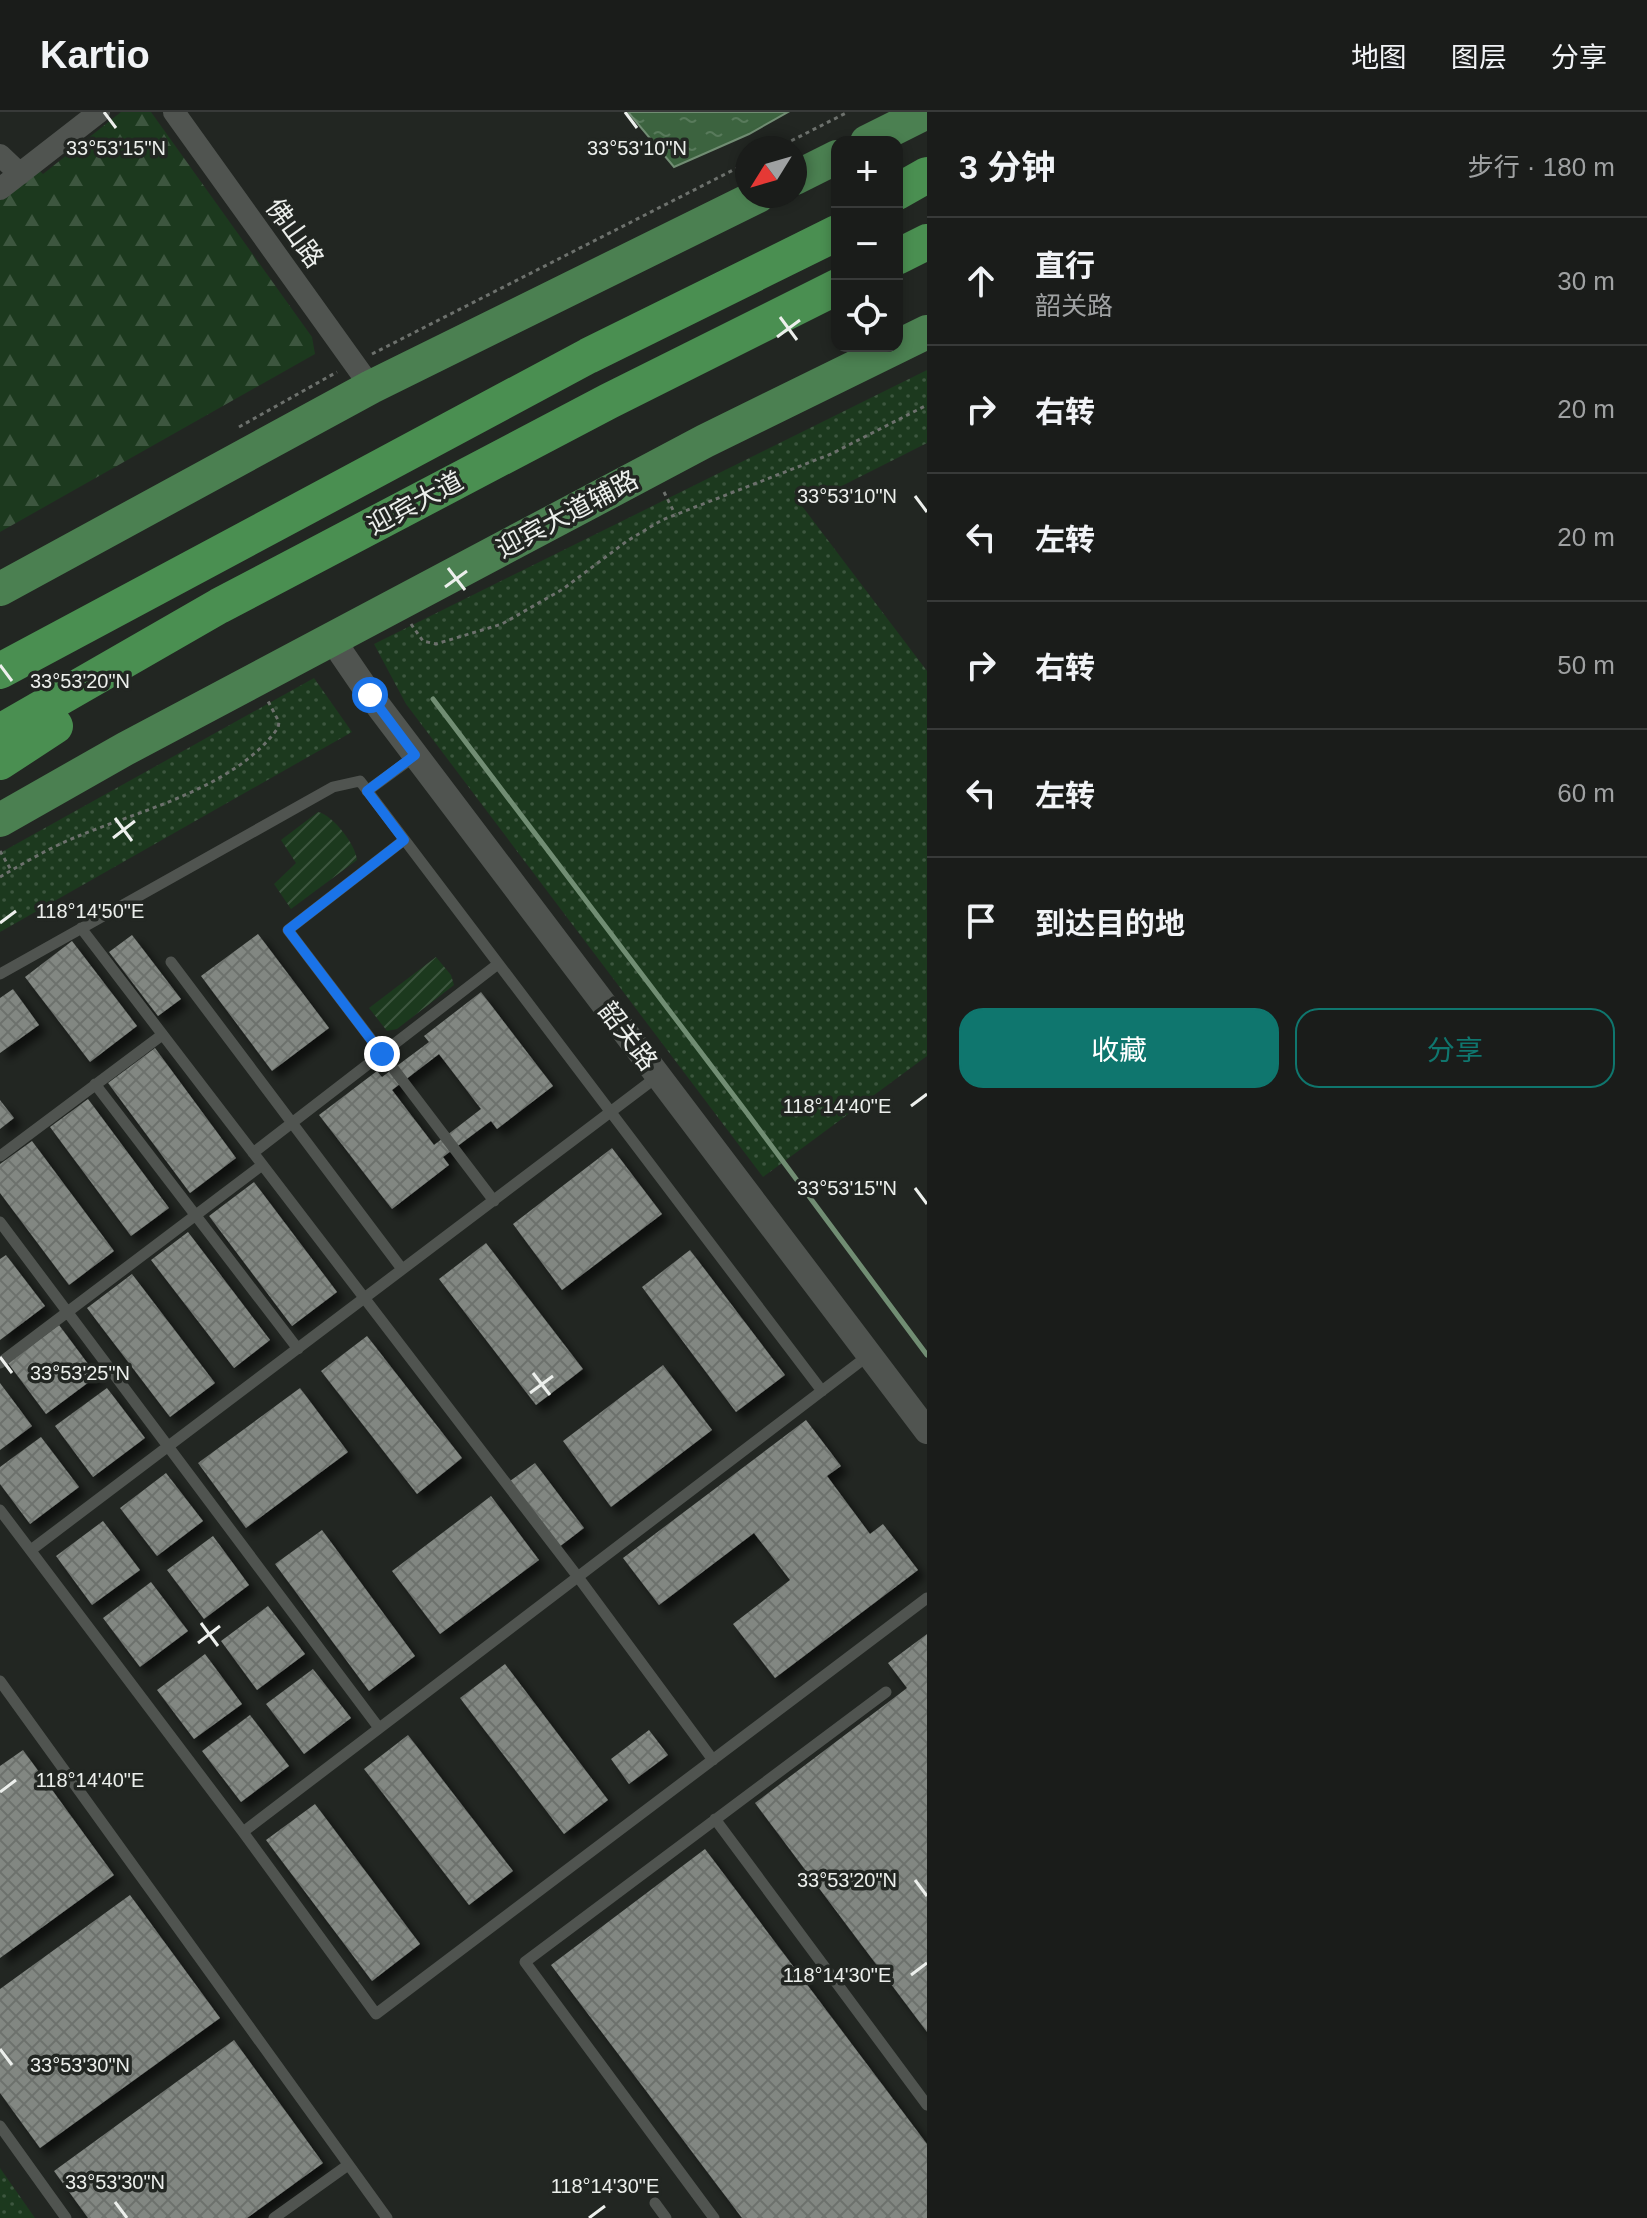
<!DOCTYPE html>
<html lang="zh">
<meta charset="utf-8">
<style>
:root{--surface:#1a1c1a;--page:#232523;--text:#f1f3f6;--muted:#9fa1a2;--line:#383a39;--accent:#0f766e}
body{margin:0;font-family:Arial,"Noto Sans SC",sans-serif;background:var(--page);color:var(--text)}
.controls{position:absolute;right:24px;top:24px;display:grid;overflow:hidden;border-radius:16px;box-shadow:0 4px 12px #0003}
.controls button{width:72px;height:72px;display:grid;place-items:center;padding:0;border:0;border-bottom:2px solid var(--line);background:var(--surface);color:var(--text);font:40px sans-serif}
.compass{position:absolute;left:735px;top:24px;width:72px;height:72px;border-radius:50%;background:var(--surface);box-shadow:0 4px 12px #0003;rotate:233deg}
.stop{position:absolute;width:24px;height:24px;margin:-18px;border:6px solid #1a73e8;border-radius:50%;background:#fff}
.stop.end{background:#1a73e8;border-color:#fff;box-shadow:0 2px 8px #0008}
.list{margin:0;padding:0;list-style:none}
h2{display:flex;justify-content:space-between;align-items:center;height:104px;margin:0;padding:0 32px;font-size:34px}
h2 small{font-size:26px;font-weight:400;color:var(--muted)}
.list li{display:grid;grid-template-columns:52px 1fr auto;gap:24px;align-items:center;box-sizing:border-box;height:128px;padding:0 32px;border-top:2px solid var(--line)}
.list b{display:block;font-size:30px;white-space:nowrap}
.list p{margin:0;font-size:26px;white-space:nowrap;color:var(--muted)}
.list em{font-size:26px;font-style:normal;color:var(--muted)}
.actions{display:flex;gap:16px;padding:24px 32px}
.actions a{flex:1;padding:18px 0;border:2px solid var(--accent);border-radius:24px;text-align:center;font-size:28px;color:var(--accent)}
.actions .main{background:var(--accent);color:#fff}
.icon{flex:none;width:44px;height:44px;fill:none;stroke:currentColor;stroke-width:2;stroke-linecap:round;stroke-linejoin:round}
.map{position:relative;flex:none;width:927px;height:2106px;overflow:hidden}
header{display:flex;align-items:center;gap:48px;box-sizing:border-box;height:112px;padding:0 40px;background:var(--surface);border-bottom:2px solid var(--line)}
header strong{font-size:38px}
nav{display:flex;gap:44px;margin-inline-start:auto;font-size:28px}
main{display:flex}
aside{flex:1;background:var(--surface)}
.map>svg:first-child{display:block}
.grass{fill:url(#grass-dots)}
.forest{fill:url(#forest-firs)}
.garden{fill:url(#garden-furrows)}
.water{fill:url(#water-ripples);stroke:#718d73;stroke-width:2}
.lines{fill:none;stroke-linecap:round;stroke-linejoin:round}
.stream{stroke:#718d73;stroke-width:5}
.building{fill:url(#building-cross-hatch);fill-rule:evenodd;filter:url(#shadow)}
.path{stroke:#6d716d;stroke-width:3;stroke-dasharray:4 4;stroke-linecap:butt}
.service{stroke:#505450;stroke-width:11}
.minor{stroke:#505450;stroke-width:22}
.tertiary{stroke:#505450;stroke-width:26}
.primary{stroke:#4b8051;stroke-width:34}
.trunk{stroke:#4a8f51;stroke-width:36}
.route{stroke:#1a73e8;stroke-width:10}
.ticks{fill:none;stroke:#ecefec;stroke-width:3}
.labels{text-anchor:middle;stroke-width:7;stroke-linejoin:round;paint-order:stroke}
.street-label{font-size:26px;fill:#ecefec;stroke:#222622}
.ticks-label{font-size:20px;text-anchor:middle;fill:#ecefec;stroke:#222622;stroke-width:7;stroke-linejoin:round;paint-order:stroke}
</style>
<header>
<strong>Kartio</strong>
<nav><a>地图</a><a>图层</a><a>分享</a></nav>
</header>
<main>
<div class="map">
<svg width="927" height="2106" viewBox="0 0 927 2106">
<defs>
<pattern id="grass-dots" width="8" height="8" patternUnits="userSpaceOnUse" patternTransform="scale(2)"><rect width="8" height="8" fill="#1c391e"/><path d="M2 2h.1M6 6h.1" fill="none" stroke="#3d563f" stroke-width="1.8" stroke-linecap="round"/></pattern>
<pattern id="forest-firs" width="22" height="20" patternUnits="userSpaceOnUse" patternTransform="scale(2)"><rect width="22" height="20" fill="#1c391e"/><path d="M5 1l3.5 6h-7zM16 11l3.5 6h-7z" fill="#3d563f"/></pattern>
<pattern id="garden-furrows" width="10" height="10" patternUnits="userSpaceOnUse" patternTransform="scale(2)"><rect width="10" height="10" fill="#1c391e"/><path d="M-1 1l2-2M0 10L10 0M9 11l2-2" fill="none" stroke="#3d563f"/></pattern>
<pattern id="water-ripples" width="26" height="14" patternUnits="userSpaceOnUse" patternTransform="scale(2)"><rect width="26" height="14" fill="#3c633f"/><path d="M2 4q2-2 4 0t4 0M15 11q2-2 4 0t4 0" fill="none" stroke="#587a5b"/></pattern>
<pattern id="building-cross-hatch" width="8" height="8" patternUnits="userSpaceOnUse" patternTransform="scale(2)"><rect width="8" height="8" fill="#828782"/><path d="M0 0l8 8M0 8l8-8" fill="none" stroke="#6d716d"/></pattern>
<filter id="shadow"><feDropShadow dx="7" dy="7" stdDeviation="4" flood-color="#0009"/></filter>
</defs>
<rect width="100%" height="100%" fill="#222622"/>
<path class="grass" d="M927,258V331L802,394L927,559V944L763,1065L406,592L374,532Z
M314,566L352,620L0,820V741Z
M0,2056L35,2106H0Z"/>
<path class="forest" d="M121,0H151L312,225L315,242L0,420V85L37,56L43,62Z"/>
<path class="garden" d="M318,700C333,703 356,733 357,748L291,797L274,772L296,751L281,728Z
M436,845L451,863L454,873L397,917L387,919L369,896Z"/>
<path class="water" d="M628,0H788L749,22L674,55Z"/>
<g class="lines">
<path class="stream" d="M433,587L747,1001L927,1243"/>
</g>
<path class="building" d="M258,822L329,916L272,959L201,864Z
M132,823L181,887L158,904L109,840Z
M72,829L137,914L90,950L25,865Z
M13,877L39,913L0,941V886Z
M481,880L553,974L497,1017L491,1009L443,1045L449,1053L392,1097L319,1003L377,959L382,965L429,930L424,924ZM439,942L481,997L434,1033L392,978Z
M155,936L236,1046L190,1081L108,971Z
M88,987L169,1096L131,1124L50,1015Z
M0,988L14,1006L0,1017Z
M32,1029L114,1139L69,1173L0,1081V1052Z
M612,1036L662,1102L562,1178L513,1112Z
M254,1070L337,1180L292,1214L209,1104Z
M188,1120L270,1228L234,1256L151,1148Z
M486,1131L583,1257L536,1293L439,1167Z
M690,1138L785,1263L736,1300L642,1175Z
M6,1143L45,1194L0,1228V1147Z
M132,1162L215,1271L170,1305L87,1196Z
M59,1213L97,1264L46,1302L8,1251Z
M367,1224L462,1346L417,1382L321,1259Z
M663,1253L712,1318L611,1395L563,1329Z
M0,1271L32,1314L0,1338Z
M107,1276L145,1326L93,1365L55,1314Z
M300,1276L348,1340L246,1416L198,1351Z
M806,1308L841,1354L827,1364L870,1422L883,1412L918,1458L775,1566L733,1512L790,1468L754,1421L659,1493L623,1446Z
M41,1325L79,1375L30,1412L0,1372V1355Z
M535,1351L584,1416L559,1435L510,1369Z
M166,1361L203,1409L157,1444L120,1396Z
M491,1384L539,1448L440,1522L392,1459Z
M103,1409L140,1458L92,1493L56,1444Z
M322,1418L415,1544L369,1579L275,1452Z
M213,1424L249,1473L204,1507L167,1458Z
M151,1470L188,1519L140,1555L103,1506Z
M268,1494L305,1542L257,1578L221,1529Z
M927,1522V1920L755,1691L907,1576L888,1551Z
M205,1542L242,1592L194,1627L157,1578Z
M505,1552L608,1688L564,1722L460,1586Z
M313,1557L351,1606L304,1642L266,1592Z
M250,1603L289,1654L241,1690L202,1639Z
M649,1618L668,1643L629,1672L611,1647Z
M408,1623L513,1759L469,1793L364,1657Z
M23,1638L114,1763L0,1846V1654Z
M315,1692L420,1832L372,1869L266,1728Z
M705,1737L927,2032V2106H742L551,1853Z
M130,1783L220,1906L40,2036L0,1981V1877Z
M234,1928L323,2051L247,2106H88L54,2059Z"/>
<g class="lines">
<path class="path" d="M777,36L848,0
M372,242L747,51
M239,315L337,260
M664,380L675,402
M411,512L423,529L436,532L502,512L563,477L627,429L662,408L831,342L927,293
M0,739L11,758
M0,765C24,751 49,736 76,725C141,698 235,676 278,616L279,610L268,589"/>
<path class="service" d="M367,679L415,644
M404,728L288,818L494,1089
M81,816L578,1465L713,1648
M171,850L402,1157
M0,862L333,675L360,669L822,1279
M95,972L298,1237
M253,1041L498,852
M0,1044L162,923
M0,1110L379,1616
M0,1251L262,1053
M0,1398L243,1720L376,1902L927,1486
M31,1438L658,964
M0,1569L387,2106
M715,1707L927,1993
M243,1720L869,1243
M0,2014L66,2106
M655,2091L666,2106
M274,2106L348,2053
M714,2106L525,1850L886,1580"/>
<path class="minor" d="M174,0L371,275
M0,43L20,62
M0,77L99,0"/>
<path class="tertiary" d="M336,526L342,542L370,583L927,1319"/>
<path class="primary" d="M867,30L927,0
M795,66L837,45
M0,477L371,275L758,84
M0,708L125,637L705,329L927,220"/>
<path class="trunk" d="M897,80L927,63
M897,145L927,130
M0,559L588,244L837,121
M0,620L219,494L609,289L837,175
M0,650L55,614"/>
</g>
<g class="lines">
<path class="route" d="M370,583L415,643L367,679L404,728L288,818L382,942"/>
</g>
<path class="ticks" d="M104,0L116,16M625,0L637,16M780,205L797,228M777,225L800,208M915,384L927,400M448,456L465,478M445,475L467,459M0,553L12,569M115,706L132,729M113,726L135,709M0,811L16,799M911,994L927,982M915,1076L927,1092M0,1245L12,1261M533,1261L550,1283M530,1281L553,1264M201,1511L218,1534M198,1531L220,1514M0,1680L16,1668M915,1768L927,1784M911,1863L927,1851M0,1937L12,1953M115,2090L127,2106M589,2106L605,2094"/>
<g class="labels">
<g class="street-label">
<text transform="translate(295 121) rotate(54)" y="9">佛山路</text>
<text transform="translate(415 391) rotate(-28)" y="9">迎宾大道</text>
<text transform="translate(567 402) rotate(-28)" y="9">迎宾大道辅路</text>
<text transform="translate(628 924) rotate(53)" y="9">韶关路</text>
</g>
</g>
<g class="ticks-label">
<text x="116" y="43">33°53'15"N</text>
<text x="637" y="43">33°53'10"N</text>
<text x="847" y="391">33°53'10"N</text>
<text x="80" y="576">33°53'20"N</text>
<text x="90" y="806">118°14'50"E</text>
<text x="837" y="1001">118°14'40"E</text>
<text x="847" y="1083">33°53'15"N</text>
<text x="80" y="1268">33°53'25"N</text>
<text x="90" y="1675">118°14'40"E</text>
<text x="847" y="1775">33°53'20"N</text>
<text x="837" y="1870">118°14'30"E</text>
<text x="80" y="1960">33°53'30"N</text>
<text x="115" y="2077">33°53'30"N</text>
<text x="605" y="2081">118°14'30"E</text>
</g>
</svg>
<div class="controls">
<button>+</button>
<button>−</button>
<button><svg class="icon" aria-label="locate" viewBox="0 0 24 24"><circle cx="12" cy="12" r="6"/><path d="M12 2v4M12 18v4M2 12h4M18 12h4"/></svg></button>
</div>
<svg class="compass" viewBox="-18 -18 36 36"><path d="M0-13l5 13h-10z" fill="#e53935"/><path d="M0 13l5-13h-10z" fill="#9fa1a2"/></svg>
<div class="stop" style="left:370px;top:583px"></div>
<div class="stop end" style="left:382px;top:942px"></div>
</div>
<aside>
<h2>3 分钟<small>步行 · 180 m</small></h2>
<ul class="list">
<li><svg class="icon" aria-label="ahead" viewBox="0 0 24 24"><path d="M12 20V5M6 11l6-6 6 6"/></svg><div><b>直行</b><p>韶关路</p></div><em>30 m</em></li>
<li><svg class="icon" aria-label="right" viewBox="0 0 24 24"><path d="M7 20v-9h11M14 6l5 5-5 5"/></svg><div><b>右转</b></div><em>20 m</em></li>
<li><svg class="icon" aria-label="left" viewBox="0 0 24 24"><path d="M17 20v-9H6M10 6l-5 5 5 5"/></svg><div><b>左转</b></div><em>20 m</em></li>
<li><svg class="icon" aria-label="right" viewBox="0 0 24 24"><path d="M7 20v-9h11M14 6l5 5-5 5"/></svg><div><b>右转</b></div><em>50 m</em></li>
<li><svg class="icon" aria-label="left" viewBox="0 0 24 24"><path d="M17 20v-9H6M10 6l-5 5 5 5"/></svg><div><b>左转</b></div><em>60 m</em></li>
<li><svg class="icon" aria-label="arrive" viewBox="0 0 24 24"><path d="M6 21V4h12l-3 4 3 4H6"/></svg><div><b>到达目的地</b></div></li>
</ul>
<div class="actions"><a class="main">收藏</a><a>分享</a></div>
</aside>
</main>
